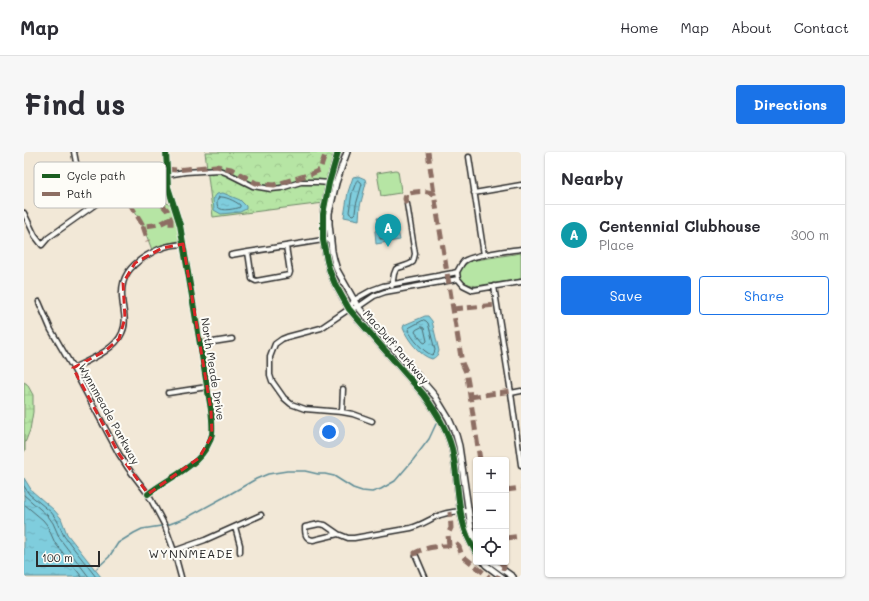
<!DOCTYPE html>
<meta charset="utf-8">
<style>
:root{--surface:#fff;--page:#f7f7f7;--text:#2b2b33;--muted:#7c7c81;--line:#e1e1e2;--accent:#1a73e8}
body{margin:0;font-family:Mali,sans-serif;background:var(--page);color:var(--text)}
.controls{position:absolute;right:12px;bottom:12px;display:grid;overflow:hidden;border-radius:4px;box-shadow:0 1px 3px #0004}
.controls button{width:36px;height:36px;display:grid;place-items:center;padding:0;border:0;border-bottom:1px solid var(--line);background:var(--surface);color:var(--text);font:20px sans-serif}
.scale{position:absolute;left:12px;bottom:10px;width:64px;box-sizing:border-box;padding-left:4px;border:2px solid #2b2b2b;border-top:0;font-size:11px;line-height:14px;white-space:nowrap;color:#2b2b2b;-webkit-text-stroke:3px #fdfcf7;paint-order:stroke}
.you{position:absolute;left:305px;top:280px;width:14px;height:14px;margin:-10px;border:3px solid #fff;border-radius:50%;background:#1a73e8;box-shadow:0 0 0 6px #1a73e833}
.badge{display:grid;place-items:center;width:26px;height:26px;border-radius:50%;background:var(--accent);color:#fff;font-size:13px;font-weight:700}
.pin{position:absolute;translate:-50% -33px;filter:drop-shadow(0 1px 2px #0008)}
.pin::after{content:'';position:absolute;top:21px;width:14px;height:12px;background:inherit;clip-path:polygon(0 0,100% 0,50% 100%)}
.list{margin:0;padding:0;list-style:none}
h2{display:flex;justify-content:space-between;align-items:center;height:52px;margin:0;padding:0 16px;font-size:17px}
h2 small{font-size:13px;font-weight:400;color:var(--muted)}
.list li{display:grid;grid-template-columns:26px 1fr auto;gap:12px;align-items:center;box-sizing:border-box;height:60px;padding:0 16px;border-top:1px solid var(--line)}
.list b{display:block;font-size:15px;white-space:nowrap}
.list p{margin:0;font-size:13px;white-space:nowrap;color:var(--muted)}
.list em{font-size:13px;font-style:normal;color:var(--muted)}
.actions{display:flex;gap:8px;padding:12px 16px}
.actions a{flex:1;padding:9px 0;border:1px solid var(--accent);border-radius:4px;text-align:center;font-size:14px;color:var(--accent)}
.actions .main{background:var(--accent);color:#fff}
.icon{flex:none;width:22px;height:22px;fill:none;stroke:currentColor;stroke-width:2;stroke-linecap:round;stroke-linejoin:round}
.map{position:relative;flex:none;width:497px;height:425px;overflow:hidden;border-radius:4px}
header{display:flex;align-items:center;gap:24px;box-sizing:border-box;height:56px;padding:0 20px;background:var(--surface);border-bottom:1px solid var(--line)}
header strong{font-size:19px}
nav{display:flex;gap:22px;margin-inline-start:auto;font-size:14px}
.intro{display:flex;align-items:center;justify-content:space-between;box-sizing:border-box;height:96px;padding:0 24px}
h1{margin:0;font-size:28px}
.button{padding:10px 18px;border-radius:4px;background:var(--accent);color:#fff;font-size:14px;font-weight:700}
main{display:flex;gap:24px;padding:0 24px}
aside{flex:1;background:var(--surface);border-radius:4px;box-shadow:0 1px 3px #0004}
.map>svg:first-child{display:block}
.green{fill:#b6e5a4;stroke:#708868}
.forest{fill:url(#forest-crowns);stroke:#708868}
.wetland{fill:url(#wetland-marsh);stroke:#708868}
.water{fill:url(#water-ripples);stroke:#5d8c96}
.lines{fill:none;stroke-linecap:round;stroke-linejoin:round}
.shore{stroke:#4d6c72;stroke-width:1}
.stream{stroke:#5d8c96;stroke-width:1.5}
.minor-casing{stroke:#2b2b2b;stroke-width:7}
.tertiary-casing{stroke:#2b2b2b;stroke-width:8}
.minor{stroke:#fdfcf7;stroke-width:4}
.tertiary{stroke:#fdfcf7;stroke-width:5}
.quiet{stroke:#8d6e63;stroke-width:5;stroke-dasharray:10 5;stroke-linecap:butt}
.cycleway-casing{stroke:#fdfcf7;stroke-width:8}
.cycleway{stroke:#1b5e20;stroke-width:6}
.marked{fill:none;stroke:#d62828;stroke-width:3;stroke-dasharray:8 5;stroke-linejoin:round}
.labels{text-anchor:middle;stroke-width:4;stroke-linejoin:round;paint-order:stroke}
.street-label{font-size:11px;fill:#2b2b2b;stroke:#fdfcf7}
.neighbourhood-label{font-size:12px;letter-spacing:1px;fill:#2b2b2b;stroke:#fdfcf7}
.key{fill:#fdfcf7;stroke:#bebdba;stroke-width:1}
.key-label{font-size:11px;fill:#2b2b2b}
</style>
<header>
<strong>Map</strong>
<nav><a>Home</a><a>Map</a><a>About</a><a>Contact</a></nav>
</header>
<div class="intro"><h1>Find us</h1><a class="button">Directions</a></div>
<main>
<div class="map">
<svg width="497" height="425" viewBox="0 0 497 425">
<defs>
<pattern id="forest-crowns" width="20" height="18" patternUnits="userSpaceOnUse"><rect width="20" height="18" fill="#b6e5a4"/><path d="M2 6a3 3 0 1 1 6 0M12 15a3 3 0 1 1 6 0" fill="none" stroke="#9dc58d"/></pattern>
<pattern id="wetland-marsh" width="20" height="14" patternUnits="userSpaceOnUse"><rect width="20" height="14" fill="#b6e5a4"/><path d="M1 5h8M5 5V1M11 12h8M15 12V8" fill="none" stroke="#9dc58d"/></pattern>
<pattern id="water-ripples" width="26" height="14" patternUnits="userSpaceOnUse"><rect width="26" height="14" fill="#7fcddd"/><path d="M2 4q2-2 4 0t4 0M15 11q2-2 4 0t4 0" fill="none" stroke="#6eb0be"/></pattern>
</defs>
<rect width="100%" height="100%" fill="#f2e8d7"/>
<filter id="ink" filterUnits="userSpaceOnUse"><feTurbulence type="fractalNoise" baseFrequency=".025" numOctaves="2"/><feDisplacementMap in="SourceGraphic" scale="8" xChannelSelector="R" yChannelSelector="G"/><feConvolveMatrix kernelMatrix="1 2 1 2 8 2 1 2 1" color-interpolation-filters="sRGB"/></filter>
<g filter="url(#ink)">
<path class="green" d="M372,18L374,19L377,39L376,41L357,44L353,21Z
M111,24L122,35L137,49L148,53L153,65L155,89L141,92L128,98L119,74L103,46L96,31Z
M497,101V127L452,134L440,131L435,125L436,117L446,109Z"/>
<path class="forest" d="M181,0H313L300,51L189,65Z"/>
<path class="wetland" d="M0,230L3,232L9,243V260L6,278L1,291V299L0,300Z"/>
<path class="water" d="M334,24L341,27L342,31L336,54L335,68L320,65L324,40L329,25Z
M199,41L216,48L222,54V57L216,60L197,62L190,58L189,47L193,42Z
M364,64L367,74H373L376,88L352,92L351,79L356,75L353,66Z
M401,164H404L408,169L415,199C414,203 412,205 408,207C396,204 383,187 379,176L380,173Z
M0,326L8,339L30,358L37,366L43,382L77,425H0Z"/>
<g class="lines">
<path class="shore" d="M334,28L337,30L338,32L332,53L331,61L329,63L326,62L325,60L328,41L332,30Z
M195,45C201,44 211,49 216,53V55L214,56C208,57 194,61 193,52C193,48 193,49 195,45Z
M360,75H362L365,78L370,79L371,83V85L356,87V81Z
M400,168L402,169L404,171L411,198L410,201L408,203C399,200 388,186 384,178L385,176Z
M398,175L400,176L403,189L401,191L399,190L391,180L392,178Z
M0,334L5,342L27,360L33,368L40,384L72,425
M0,343L24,364L29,371L36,387L65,425
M0,352L19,368L23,373L31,391L58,425"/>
<path class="stream" d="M143,373L162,366L206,342L232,327L244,322L263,319H281L294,322H301L310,324L329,336L338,339L348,340L357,337L371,329L389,308L405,287L412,272
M71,418L85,405L94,391L110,381L118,377L137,374"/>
<defs>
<path id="minor" d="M445,5L460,103
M143,23L161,20L195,18L203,21L229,34L247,37L257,36L277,30H293L305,31H312
M450,41L497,33
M0,61L11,84L18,93L24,86L72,52C58,34 54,23 50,0
M262,94L266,120L265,123L232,129L228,127L224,100L299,88H307
M207,103L224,100
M433,120L434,127L439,133L449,138L497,130
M368,134L370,122L372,117C378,114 384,114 389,110L391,102L383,52
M470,134L487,241L497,313
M15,150L27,178L49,216L95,302L104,316L124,342L141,374L150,399L157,425
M325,157L330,148L348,138L359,134L429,121L433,120C435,117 437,112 440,109C451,102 483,99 497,97
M176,192L208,187
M49,216C65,208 91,198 98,181C104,169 98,156 98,144C97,125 106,114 122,104C127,101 132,98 138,96C145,93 152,93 159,92
M144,241L183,235
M487,241L497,239
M318,260L319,237
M348,269L329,262L318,260L281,257L267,252L260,246L248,229L246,223V205L251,192L258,187L263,185L297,176L325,157L334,155L350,144L361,140L434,127
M124,342C145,325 182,312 188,282C189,274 188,266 187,258L156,73L144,35L142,0
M211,375L216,393V400
M314,382L289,388C281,387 281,381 281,375L295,372L301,373L314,382L324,386H330L387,376C398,373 406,367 416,363C425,360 435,359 444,359
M150,399L181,388L237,363
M392,404L401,425"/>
<path id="tertiary" d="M314,0L305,31L299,62V88L303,109L306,120L311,132L325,157L400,243C412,260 423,277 428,297C436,332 431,370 452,400
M323,0L312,31L305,61V72L308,99L310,108L313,118L330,148L334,155L411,244L425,267L432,283L435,294L447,376L452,389
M460,410L462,413L478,425
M468,410L489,425"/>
</defs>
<use href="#minor" class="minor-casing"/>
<use href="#tertiary" class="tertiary-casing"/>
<use href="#minor" class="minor"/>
<use href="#tertiary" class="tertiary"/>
<path class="quiet" d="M404,0L410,42
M142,17L153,18L192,14L207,17L232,31L250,33L287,22L296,18L302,0
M383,52L381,47L382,42C391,39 402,38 410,42L438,211L442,220L444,231L456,308
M146,66C138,73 129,73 119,74C115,64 96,43 104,32C105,30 107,29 109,28H114L122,35L143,58L147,68V77
M119,74L124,89
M429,157L473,153
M446,245L487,239
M482,338L497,336
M482,386L497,384
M425,394L424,382L427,376L426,360
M392,404L391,401C403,394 419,394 433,393L435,395L437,401L440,405L465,425
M476,410L480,414L479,418
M474,425L475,423"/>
<defs>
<path id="cycleway" d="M314,0L305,31L299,62V88L303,109L306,120L311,132L325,157L400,243C412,260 423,277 428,297C436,332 431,370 452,400
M124,342C145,325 182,312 188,282C189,274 188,266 187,258L156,73L144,35L142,0"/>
</defs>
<use href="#cycleway" class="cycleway-casing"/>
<use href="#cycleway" class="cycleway"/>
</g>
</g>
<path class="marked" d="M159,92L187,258L188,283L175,306L124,342L95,302L49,216L81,199L95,187L101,166L99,131L111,111L138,96Z"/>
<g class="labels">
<g class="street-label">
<text transform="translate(372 195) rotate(49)" y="4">MacDuff Parkway</text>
<text transform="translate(189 217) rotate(81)" y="4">North Meade Drive</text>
<text transform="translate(85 262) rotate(61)" y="4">Wynnmeade Parkway</text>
</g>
<g class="neighbourhood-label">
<text x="167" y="406">WYNNMEADE</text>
</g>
</g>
<rect x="10" y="10" width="132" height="46" rx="6" class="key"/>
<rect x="18" y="22" width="18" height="4" fill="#1b5e20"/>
<rect x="18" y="40" width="18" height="4" fill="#8d6e63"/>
<g class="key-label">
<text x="43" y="28">Cycle path</text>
<text x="43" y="46">Path</text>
</g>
</svg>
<div class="controls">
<button>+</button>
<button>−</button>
<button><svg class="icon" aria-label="locate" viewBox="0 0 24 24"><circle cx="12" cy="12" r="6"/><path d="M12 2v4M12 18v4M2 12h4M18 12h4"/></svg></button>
</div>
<div class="scale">100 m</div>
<div class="you"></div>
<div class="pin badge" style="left:364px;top:95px;background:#0f9aa8">A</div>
</div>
<aside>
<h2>Nearby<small></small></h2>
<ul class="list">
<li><span class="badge" style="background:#0f9aa8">A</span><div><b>Centennial Clubhouse</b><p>Place</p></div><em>300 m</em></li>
</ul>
<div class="actions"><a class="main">Save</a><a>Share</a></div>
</aside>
</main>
